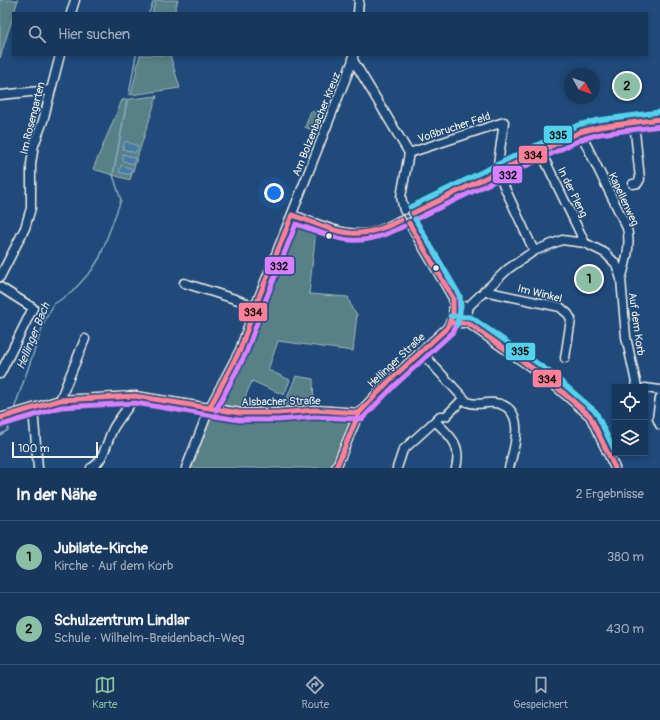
<!DOCTYPE html>
<html lang="de">
<meta charset="utf-8">
<style>
:root{--surface:#17385c;--page:#244365;--text:#f1f3f6;--muted:#9eacbb;--line:#365272;--accent:#8abfa5}
body{margin:0;font-family:Pangolin,sans-serif;background:var(--page);color:var(--text)}
.controls{position:absolute;right:12px;bottom:12px;display:grid;overflow:hidden;border-radius:0px;box-shadow:0 2px 6px #0003}
.controls button{width:36px;height:36px;display:grid;place-items:center;padding:0;border:0;border-bottom:1px solid var(--line);background:var(--surface);color:var(--text);font:20px sans-serif}
.compass{position:absolute;left:564px;top:68px;width:36px;height:36px;border-radius:50%;background:var(--surface);box-shadow:0 2px 6px #0003;rotate:130deg}
.scale{position:absolute;left:12px;bottom:10px;width:86px;box-sizing:border-box;padding-left:4px;border:2px solid #f4f1e8;border-top:0;font-size:11px;line-height:14px;white-space:nowrap;color:#f4f1e8;-webkit-text-stroke:3px #1f4a7a;paint-order:stroke}
.you{position:absolute;left:274px;top:193px;width:14px;height:14px;margin:-10px;border:3px solid #fff;border-radius:50%;background:#1a73e8;box-shadow:0 0 0 6px #1a73e833}
.badge{display:grid;place-items:center;width:26px;height:26px;border-radius:50%;background:var(--accent);color:#111;font-size:13px;font-weight:700}
.pin{position:absolute;translate:-50% -50%;border:2px solid #fff;box-shadow:0 1px 4px #0006}
.list{margin:0;padding:0;list-style:none}
h2{display:flex;justify-content:space-between;align-items:center;height:52px;margin:0;padding:0 16px;font-size:17px}
h2 small{font-size:13px;font-weight:400;color:var(--muted)}
.list li{display:grid;grid-template-columns:26px 1fr auto;gap:12px;align-items:center;box-sizing:border-box;height:72px;padding:0 16px;border-top:1px solid var(--line)}
.list b{display:block;font-size:15px;white-space:nowrap}
.list p{margin:0;font-size:13px;white-space:nowrap;color:var(--muted)}
.list em{font-size:13px;font-style:normal;color:var(--muted)}
.icon{flex:none;width:22px;height:22px;fill:none;stroke:currentColor;stroke-width:2;stroke-linecap:round;stroke-linejoin:round}
.map{position:relative;flex:none;width:660px;height:468px;overflow:hidden}
.search{position:absolute;background:var(--surface);box-shadow:0 2px 6px #0003;left:12px;right:12px;top:12px;height:44px;display:flex;align-items:center;gap:10px;box-sizing:border-box;padding:0 14px;border-radius:0px;color:var(--muted);font-size:15px}
.sheet{height:196px;background:var(--surface)}
nav{display:flex;justify-content:space-around;align-items:center;box-sizing:border-box;height:56px;border-top:1px solid var(--line);background:var(--surface);font-size:11px;color:var(--muted)}
nav a{display:grid;justify-items:center;gap:2px}
nav .on{color:var(--accent)}
.map>svg:first-child{display:block}
.green{fill:#588087;stroke:#a6b8b8}
.water{fill:#457aa2;stroke:#8baabe}
.lines{fill:none;stroke-linecap:round;stroke-linejoin:round}
.stream{stroke:#8baabe;stroke-width:1.5}
.minor-casing{stroke:#f4f1e8;stroke-width:11}
.minor{stroke:#1f4a7a;stroke-width:8}
.bus-1-casing{stroke:#1f4a7a;stroke-width:8}
.bus-2-casing{stroke:#1f4a7a;stroke-width:8}
.bus-3-casing{stroke:#1f4a7a;stroke-width:8}
.bus-1{stroke:#ff8098;stroke-width:5}
.bus-2{stroke:#d880ff;stroke-width:5}
.bus-3{stroke:#53d2ee;stroke-width:5}
.bus-dot{fill:#f4f1e8;stroke:#1f4a7a;stroke-width:1.5}
.labels{text-anchor:middle;stroke-width:3;stroke-linejoin:round;paint-order:stroke}
.street-label{font-size:11px;fill:#f4f1e8;stroke:#1f4a7a}
.water-label{font-size:12px;font-style:italic;fill:#dadfde;stroke:#1f4a7a}
.line-badge{stroke:#1f4a7a;stroke-width:1.5}
.pale-badge-label{font-size:11px;text-anchor:middle;font-weight:bold;fill:#111}
</style>
<div class="map">
<svg width="660" height="468" viewBox="0 0 660 468">
<rect width="100%" height="100%" fill="#1f4a7a"/>
<filter id="ink" filterUnits="userSpaceOnUse"><feTurbulence type="fractalNoise" baseFrequency=".025" numOctaves="2"/><feDisplacementMap in="SourceGraphic" scale="8" xChannelSelector="R" yChannelSelector="G"/><feConvolveMatrix kernelMatrix="1 2 1 2 8 2 1 2 1" color-interpolation-filters="sRGB"/></filter>
<g filter="url(#ink)">
<path class="green" d="M0,0H18L0,58Z
M156,0H178L174,13H152Z
M140,55H170L180,88L131,95Z
M157,96L130,180L93,169L122,100Z
M311,111L324,116L319,127L312,130L305,127Z
M299,224L316,230L309,294L348,297L352,309L357,314L353,351L278,341L268,370L290,380L284,395L252,381L240,409L221,406L218,399L244,351L291,228Z
M296,376L313,379L314,407L282,410Z
M214,412L342,415L348,420L349,426L333,468H187L212,413Z"/>
<path class="water" d="M125,141L138,146L136,153L123,149Z
M123,154L135,158L133,164L123,161Z
M121,165L132,169L130,175L119,172Z"/>
<g class="lines">
<path class="stream" d="M149,13L154,0
M129,95L136,55
M14,409L45,320L54,304L72,292L92,270L100,257L121,200L113,175L127,101
M0,435L8,430L10,422"/>
<defs>
<path id="minor" d="M71,13L75,0
M358,13L359,0
M353,60L409,153L401,197L404,210
M0,95L50,90
M580,132L627,228C631,245 626,263 621,279
M541,152L585,243
M409,153L504,122L497,171L534,251
M633,184L638,183L640,179L634,122
M413,213L580,132L599,127L660,119
M292,215C314,222 337,234 361,234C375,234 389,226 401,220
M0,277L25,228L31,208V164L34,145L43,121L60,55
M184,283L238,300L255,307
M0,287L33,308L0,374
M484,291L560,307L568,314L571,319L565,358
M454,306L462,307L469,306L508,269L534,251L562,240L585,243L605,253L616,264L621,279L626,337L637,387
M450,323H468L545,377L590,416L615,468
M468,323L467,315L469,306
M421,352L467,402C480,407 484,401 495,403C527,407 515,447 509,468
M645,388L660,390
M660,398L657,418L660,425
M60,400L85,339
M33,409L38,468
M0,418L60,400L135,396L240,413H278L315,410L359,413
M435,421C450,436 462,444 456,468
M91,468C104,462 107,439 114,427C120,417 129,407 135,396
M186,468L210,407L240,350L255,307L353,60V55
M336,468L359,413L388,382L447,328C453,319 455,309 453,298L409,223
M397,468L403,450L435,421L440,416H446L463,399"/>
</defs>
<use href="#minor" class="minor-casing"/>
<use href="#minor" class="minor"/>
<defs>
<path id="bus-1" d="M413,213L580,132L599,127L660,119
M292,215C338,231 354,244 401,220
M450,323H468L545,377L590,416L615,468
M210,407L240,350L255,307L292,215
M0,418L60,400L135,396L240,413H278L315,410L359,413
M336,468L359,413L388,382L447,328L453,314V298L409,223"/>
<path id="bus-2" d="M416,219L582,139L600,134L660,126
M216,410L246,353L262,309L296,224C342,240 357,250 404,226
M2,425L61,407L135,403L239,420H278L315,417L362,419L393,387L453,332L460,314L459,295L415,219"/>
<path id="bus-3" d="M410,207L578,125L598,120L659,112
M415,219L460,296L461,306L457,325
M450,316L471,317L550,372L596,412L615,452"/>
</defs>
<use href="#bus-1" class="bus-1-casing"/>
<use href="#bus-2" class="bus-2-casing"/>
<use href="#bus-3" class="bus-3-casing"/>
<use href="#bus-1" class="bus-1"/>
<use href="#bus-2" class="bus-2"/>
<use href="#bus-3" class="bus-3"/>
</g>
</g>
<g class="bus-dot">
<circle cx="329" cy="236" r="3.5"/>
<circle cx="436" cy="268" r="3.5"/>
</g>
<g class="labels">
<g class="street-label">
<text transform="translate(32 118) rotate(-76)" y="4">Im Rosengarten</text>
<text transform="translate(316 124) rotate(-68)" y="4">Am Bolzenbacher Kreuz</text>
<text transform="translate(454 127) rotate(-18)" y="4">Voßbrucher Feld</text>
<text transform="translate(573 192) rotate(64)" y="4">In der Pleng</text>
<text transform="translate(624 199) rotate(65)" y="4">Kapellenweg</text>
<text transform="translate(540 293) rotate(14)" y="4">Im Winkel</text>
<text transform="translate(637 324) rotate(82)" y="4">Auf dem Korb</text>
<text transform="translate(396 360) rotate(-43)" y="4">Hellinger Straße</text>
<text transform="translate(281 401) rotate(-1)" y="4">Alsbacher Straße</text>
</g>
<g class="water-label">
<text transform="translate(33 336) rotate(-68)" y="4">Hellinger Bach</text>
</g>
</g>
<g class="line-badge">
<rect x="543" y="125" width="30" height="19" rx="4" fill="#53d2ee"/>
<rect x="518" y="145" width="30" height="19" rx="4" fill="#ff8098"/>
<rect x="492" y="165" width="31" height="19" rx="4" fill="#d880ff"/>
<rect x="264" y="256" width="31" height="19" rx="4" fill="#d880ff"/>
<rect x="238" y="302" width="30" height="20" rx="4" fill="#ff8098"/>
<rect x="505" y="342" width="31" height="19" rx="4" fill="#53d2ee"/>
<rect x="532" y="369" width="30" height="19" rx="4" fill="#ff8098"/>
</g>
<g class="pale-badge-label">
<text x="558" y="139">335</text>
<text x="533" y="159">334</text>
<text x="508" y="179">332</text>
<text x="279" y="270">332</text>
<text x="253" y="316">334</text>
<text x="520" y="355">335</text>
<text x="547" y="383">334</text>
</g>
</svg>
<div class="controls">
<button><svg class="icon" aria-label="locate" viewBox="0 0 24 24"><circle cx="12" cy="12" r="6"/><path d="M12 2v4M12 18v4M2 12h4M18 12h4"/></svg></button>
<button><svg class="icon" aria-label="layers" viewBox="0 0 24 24"><path d="M12 4l9 5-9 5-9-5zM3 14l9 5 9-5"/></svg></button>
</div>
<svg class="compass" viewBox="-18 -18 36 36"><path d="M0-13l5 13h-10z" fill="#e53935"/><path d="M0 13l5-13h-10z" fill="#9eacbb"/></svg>
<div class="scale">100 m</div>
<div class="you"></div>
<div class="pin badge" style="left:589px;top:279px">1</div>
<div class="pin badge" style="left:627px;top:86px">2</div>
<div class="search"><svg class="icon" aria-label="search" viewBox="0 0 24 24"><circle cx="10" cy="10" r="6"/><path d="M15 15l6 6"/></svg>Hier suchen</div>
</div>
<section class="sheet">
<h2>In der Nähe<small>2 Ergebnisse</small></h2>
<ul class="list">
<li><span class="badge">1</span><div><b>Jubilate-Kirche</b><p>Kirche · Auf dem Korb</p></div><em>380 m</em></li>
<li><span class="badge">2</span><div><b>Schulzentrum Lindlar</b><p>Schule · Wilhelm-Breidenbach-Weg</p></div><em>430 m</em></li>
</ul>
</section>
<nav>
<a class="on"><svg class="icon" aria-label="map" viewBox="0 0 24 24"><path d="M3 6l6-2 6 2 6-2v14l-6 2-6-2-6 2zM9 4v14M15 6v14"/></svg>Karte</a>
<a><svg class="icon" aria-label="directions" viewBox="0 0 24 24"><path d="M12 3l9 9-9 9-9-9zM9 14v-3h6M13 9l2 2-2 2"/></svg>Route</a>
<a><svg class="icon" aria-label="saved" viewBox="0 0 24 24"><path d="M7 4h10v16l-5-4-5 4z"/></svg>Gespeichert</a>
</nav>
